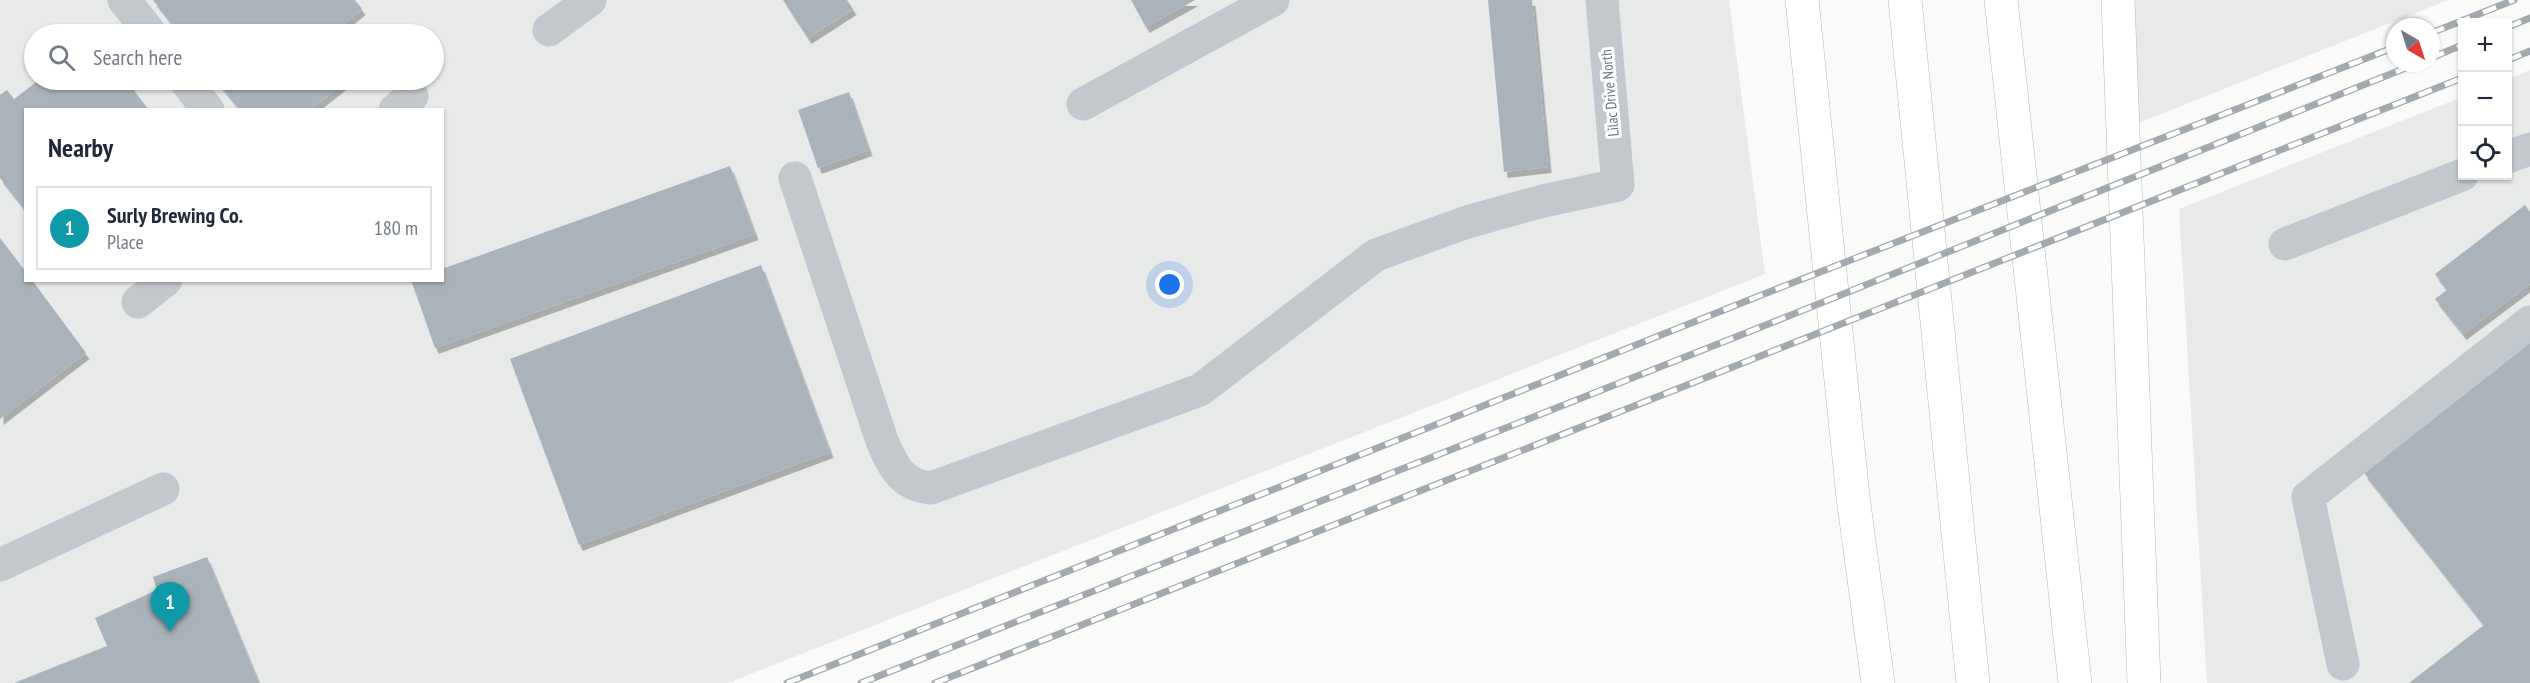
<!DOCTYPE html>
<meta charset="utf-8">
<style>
:root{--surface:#fff;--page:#f2f2f3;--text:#1f2937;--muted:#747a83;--line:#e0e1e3;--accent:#7c3aed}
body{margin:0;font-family:"PT Sans Narrow",sans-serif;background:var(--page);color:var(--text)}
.controls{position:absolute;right:18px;top:18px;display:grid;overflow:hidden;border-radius:0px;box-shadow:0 2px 4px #0004}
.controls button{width:54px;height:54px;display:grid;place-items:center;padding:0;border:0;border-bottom:2px solid var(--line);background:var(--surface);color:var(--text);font:30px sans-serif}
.compass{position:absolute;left:2386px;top:18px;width:54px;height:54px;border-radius:50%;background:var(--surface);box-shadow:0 2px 4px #0004;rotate:141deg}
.you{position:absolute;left:1170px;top:285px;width:21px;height:21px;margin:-15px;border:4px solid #fff;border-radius:50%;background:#1a73e8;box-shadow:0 0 0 9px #1a73e833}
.badge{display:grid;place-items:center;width:39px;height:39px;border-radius:50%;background:var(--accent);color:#fff;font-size:20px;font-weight:700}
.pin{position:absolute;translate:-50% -50px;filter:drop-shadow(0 2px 3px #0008)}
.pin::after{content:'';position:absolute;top:32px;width:21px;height:18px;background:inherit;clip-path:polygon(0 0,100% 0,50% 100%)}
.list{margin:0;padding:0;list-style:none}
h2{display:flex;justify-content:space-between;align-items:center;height:78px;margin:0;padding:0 24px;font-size:26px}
h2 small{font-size:20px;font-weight:400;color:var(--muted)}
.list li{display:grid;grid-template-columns:39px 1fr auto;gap:18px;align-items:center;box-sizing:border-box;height:84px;margin:0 12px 12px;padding:0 12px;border:2px solid var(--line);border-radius:0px}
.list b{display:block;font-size:22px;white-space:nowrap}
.list p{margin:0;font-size:20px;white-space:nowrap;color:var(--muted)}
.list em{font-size:20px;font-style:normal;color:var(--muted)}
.icon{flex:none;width:33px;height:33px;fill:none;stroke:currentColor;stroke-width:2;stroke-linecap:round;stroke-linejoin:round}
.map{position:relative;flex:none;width:2530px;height:683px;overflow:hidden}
.search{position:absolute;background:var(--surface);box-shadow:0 2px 4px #0004;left:24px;top:24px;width:420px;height:66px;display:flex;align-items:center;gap:15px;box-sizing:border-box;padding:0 21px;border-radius:33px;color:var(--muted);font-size:22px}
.panel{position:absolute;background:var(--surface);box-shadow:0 2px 4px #0004;left:24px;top:108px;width:420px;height:174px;border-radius:0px}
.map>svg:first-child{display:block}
.built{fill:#e8e9e9;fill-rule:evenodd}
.building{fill:#aab3b9;filter:url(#shadow)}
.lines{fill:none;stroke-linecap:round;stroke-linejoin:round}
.highway-casing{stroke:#b4b9bd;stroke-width:34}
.minor{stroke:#c3c8cc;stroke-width:33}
.highway{stroke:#fff;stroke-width:33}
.rail-casing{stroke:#a2aab0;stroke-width:7}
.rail{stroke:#fff;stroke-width:4.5;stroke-dasharray:14;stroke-linecap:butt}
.labels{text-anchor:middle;stroke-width:6;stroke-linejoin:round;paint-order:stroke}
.street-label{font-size:15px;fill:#657683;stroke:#fff}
</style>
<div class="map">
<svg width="2530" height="683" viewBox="0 0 2530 683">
<defs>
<filter id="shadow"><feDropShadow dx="3.5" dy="6" stdDeviation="0" flood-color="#0004"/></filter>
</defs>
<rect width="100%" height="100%" fill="#fafaf8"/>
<path class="built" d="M0,0H1729L1765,274L728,683H0ZM34,34H434V80H34ZM26,110H442V280H26Z
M2130,0H2448L2131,126Z
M2530,70V683H2207L2179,209L2462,97V176H2508V79Z"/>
<path class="building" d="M153,0H355L362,9L344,24L352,34H180Z
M783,0H847L853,9L808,38Z
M1131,0H1195L1146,27Z
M1488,0H1532L1548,167L1504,172Z
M370,25L377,34H358Z
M39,80H126L149,110H26V211L0,178V95L7,90L14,99Z
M216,80H348L310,110H240Z
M849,92L869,150L818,168L798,110Z
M730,166L755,234L435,348L411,280H442V269Z
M2525,205L2530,212V284L2463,334L2435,299L2447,290L2435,274Z
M0,238L26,272V280H32L86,353L0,419Z
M761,265L830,452L579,545L510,359Z
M2530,343V683H2409L2484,625L2364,473Z
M207,557L259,683H14L107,646L95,618L157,590L153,577Z"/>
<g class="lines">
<defs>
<path id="highway" d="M1802,0L1853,497L1878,683
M1905,0L1973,683
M2001,0L2075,683
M2118,0L2144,683"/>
</defs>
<use href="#highway" class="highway-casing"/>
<path class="minor" d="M124,0L151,34
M549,30L590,0
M185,80L208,110
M1083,104L1273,0
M395,110L412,96
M2508,157L2530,149
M795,178L882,441C893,466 901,485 931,488L1200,390L1376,255L1467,222L1543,201L1618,185L1602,0
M2285,244L2462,175
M138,302L166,280
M0,565L163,489
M2343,664L2308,497L2530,322"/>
<use href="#highway" class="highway"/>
<defs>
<path id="rail" d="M2508,27L2530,18
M2431,33L2514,0
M2431,58L2462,45
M2508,60L2530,51
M787,683L1764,294L2395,47
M861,683L1771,323L2418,63
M935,683L2462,78"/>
</defs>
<use href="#rail" class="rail-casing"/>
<use href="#rail" class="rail"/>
</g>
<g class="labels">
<g class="street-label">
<text transform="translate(1610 93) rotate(-95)" y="5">Lilac Drive North</text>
</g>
</g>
</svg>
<div class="controls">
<button>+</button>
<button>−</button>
<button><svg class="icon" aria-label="locate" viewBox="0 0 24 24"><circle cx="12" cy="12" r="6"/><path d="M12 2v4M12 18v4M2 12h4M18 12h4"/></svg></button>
</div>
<svg class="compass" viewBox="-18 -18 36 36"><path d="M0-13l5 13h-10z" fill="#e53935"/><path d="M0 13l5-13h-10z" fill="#747a83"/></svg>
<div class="you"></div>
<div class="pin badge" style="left:170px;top:632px;background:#0f9aa8">1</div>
<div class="search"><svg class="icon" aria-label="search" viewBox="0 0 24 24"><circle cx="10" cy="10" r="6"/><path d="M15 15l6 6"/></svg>Search here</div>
<section class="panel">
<h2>Nearby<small></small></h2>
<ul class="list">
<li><span class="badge" style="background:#0f9aa8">1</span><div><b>Surly Brewing Co.</b><p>Place</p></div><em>180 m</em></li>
</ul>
</section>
</div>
